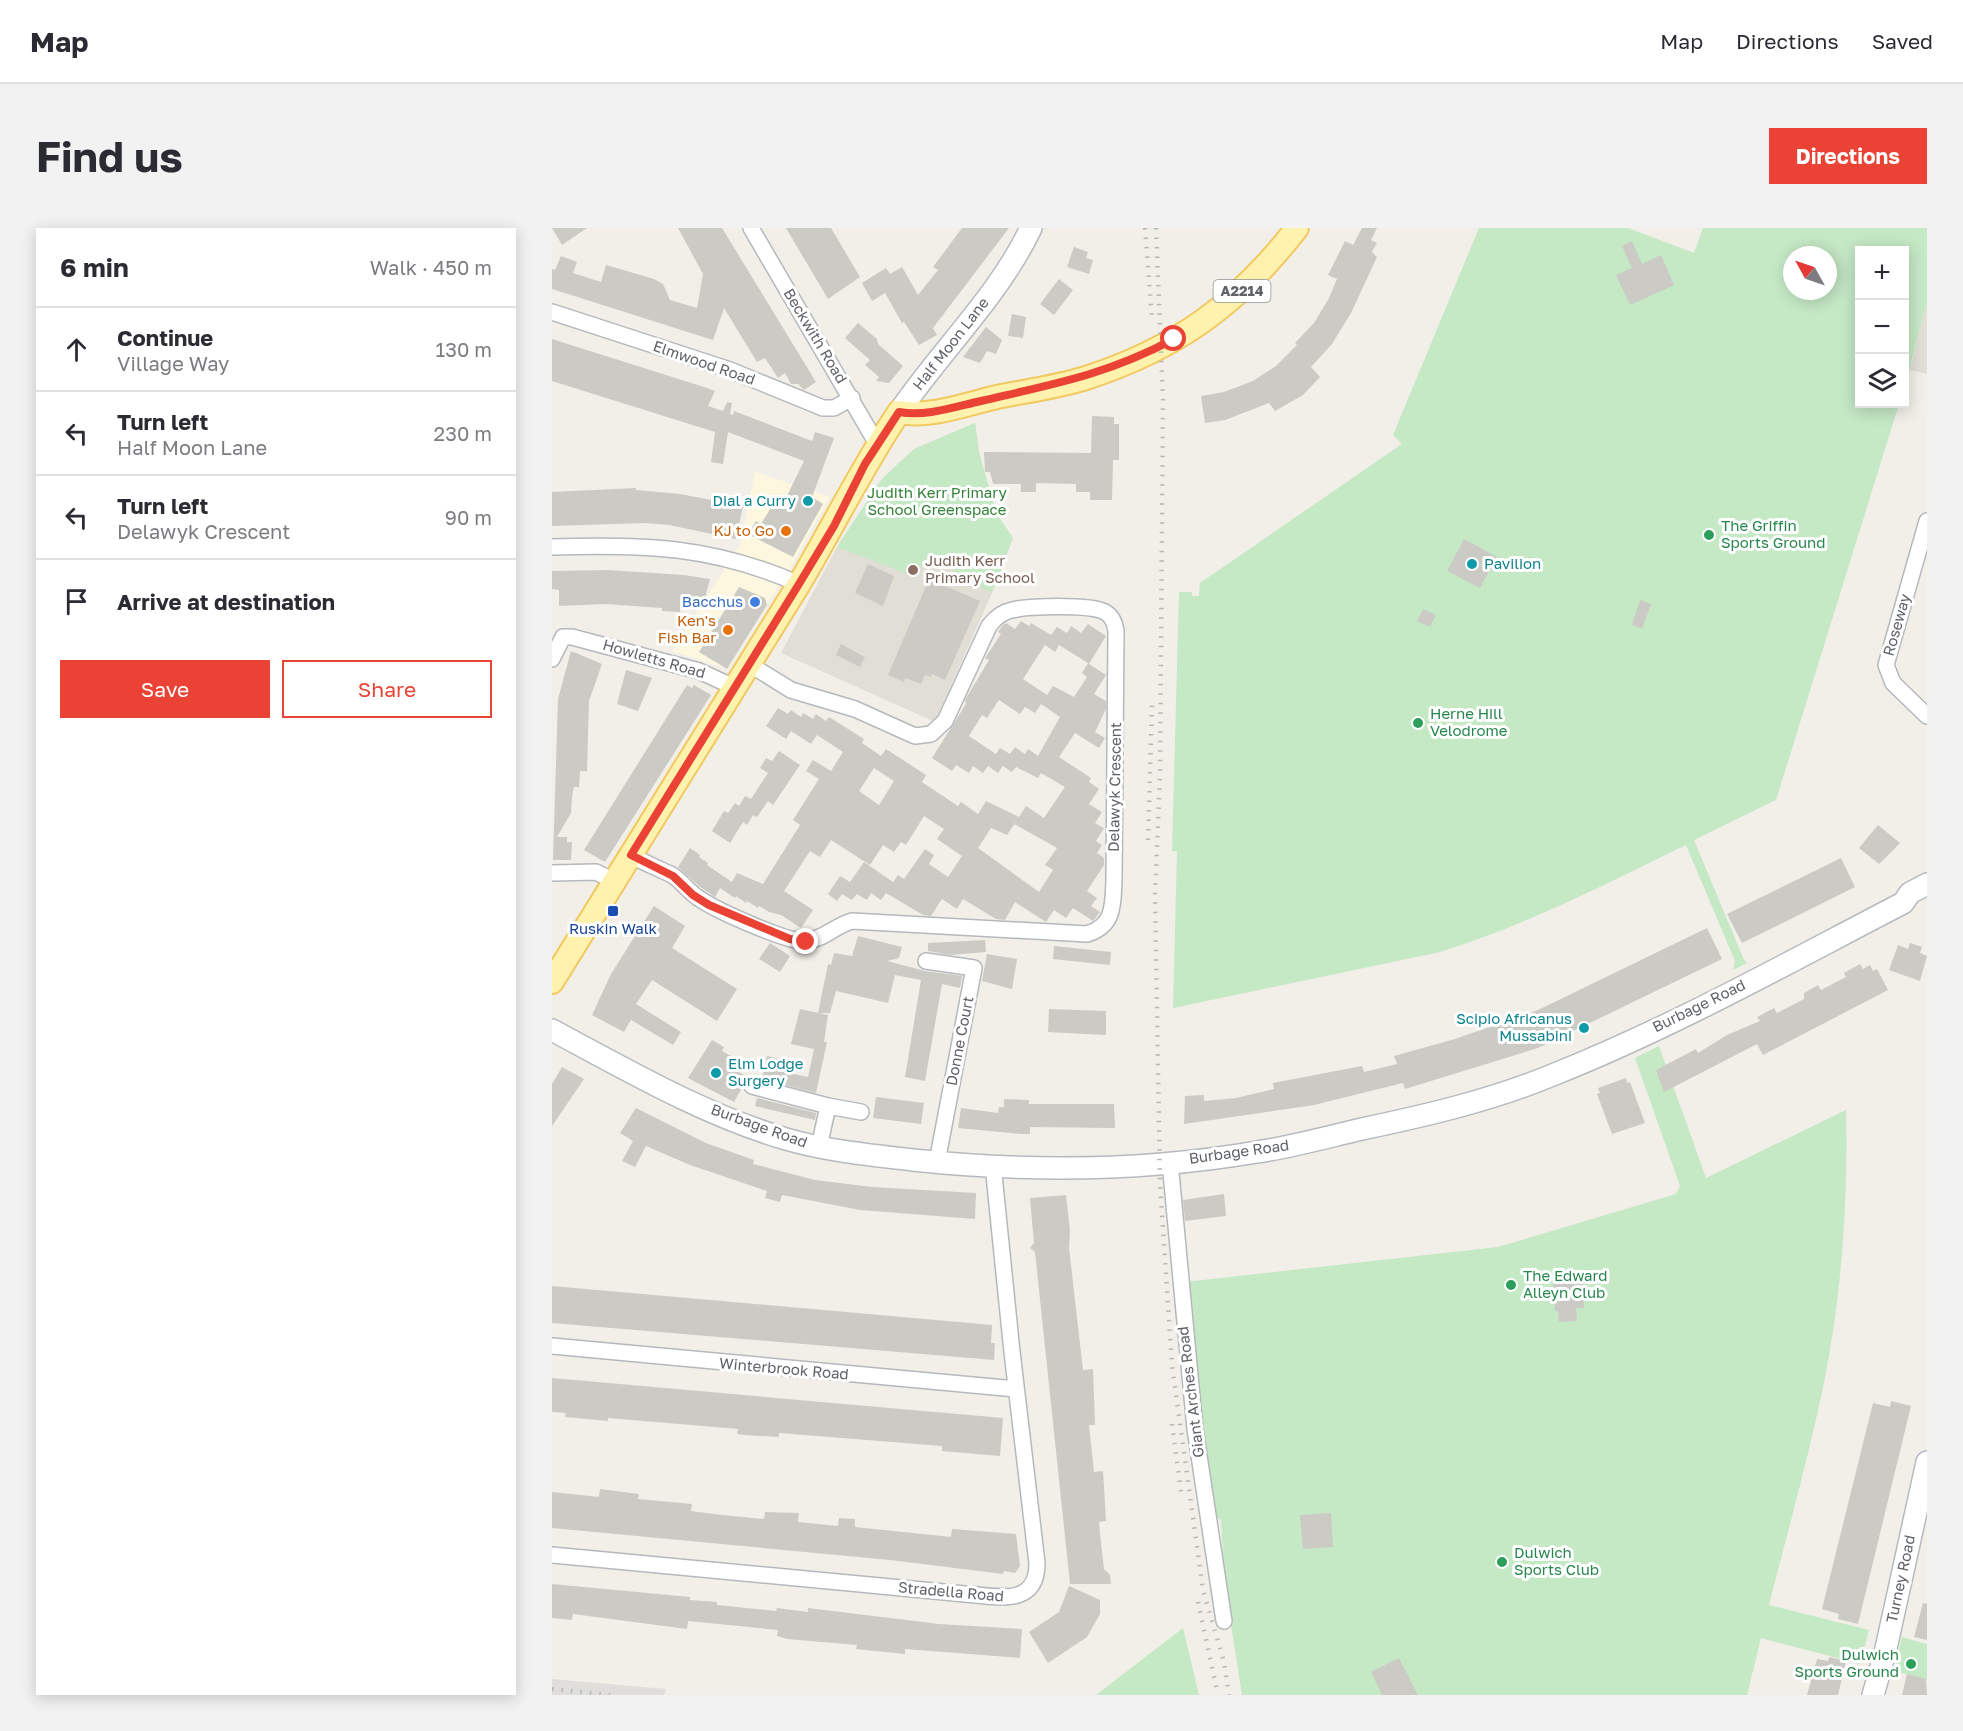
<!DOCTYPE html>
<meta charset="utf-8">
<style>
:root{--surface:#fff;--page:#f2f2f3;--text:#2b2b33;--muted:#7c7c81;--line:#e1e1e2;--accent:#ea4335}
body{margin:0;font-family:"Golos Text",sans-serif;background:var(--page);color:var(--text)}
.controls{position:absolute;right:18px;top:18px;display:grid;overflow:hidden;border-radius:0px;box-shadow:0 3px 15px #0003}
.controls button{width:54px;height:54px;display:grid;place-items:center;padding:0;border:0;border-bottom:2px solid var(--line);background:var(--surface);color:var(--text);font:30px sans-serif}
.compass{position:absolute;left:1231px;top:18px;width:54px;height:54px;border-radius:50%;background:var(--surface);box-shadow:0 3px 15px #0003;rotate:310deg}
.stop{position:absolute;width:18px;height:18px;margin:-14px;border:4px solid #ea4335;border-radius:50%;background:#fff}
.stop.end{background:#ea4335;border-color:#fff;box-shadow:0 2px 6px #0008}
.list{margin:0;padding:0;list-style:none}
h2{display:flex;justify-content:space-between;align-items:center;height:78px;margin:0;padding:0 24px;font-size:26px}
h2 small{font-size:20px;font-weight:400;color:var(--muted)}
.list li{display:grid;grid-template-columns:39px 1fr auto;gap:18px;align-items:center;box-sizing:border-box;height:84px;padding:0 24px;border-top:2px solid var(--line)}
.list b{display:block;font-size:22px;white-space:nowrap}
.list p{margin:0;font-size:20px;white-space:nowrap;color:var(--muted)}
.list em{font-size:20px;font-style:normal;color:var(--muted)}
.actions{display:flex;gap:12px;padding:18px 24px}
.actions a{flex:1;padding:14px 0;border:2px solid var(--accent);border-radius:0px;text-align:center;font-size:21px;color:var(--accent)}
.actions .main{background:var(--accent);color:#fff}
.icon{flex:none;width:33px;height:33px;fill:none;stroke:currentColor;stroke-width:2;stroke-linecap:round;stroke-linejoin:round}
.map{position:relative;flex:none;width:1375px;height:1467px;overflow:hidden;border-radius:0px}
header{display:flex;align-items:center;gap:36px;box-sizing:border-box;height:84px;padding:0 30px;background:var(--surface);border-bottom:2px solid var(--line)}
header strong{font-size:28px}
nav{display:flex;gap:33px;margin-inline-start:auto;font-size:21px}
.intro{display:flex;align-items:center;justify-content:space-between;box-sizing:border-box;height:144px;padding:0 36px}
h1{margin:0;font-size:42px}
.button{padding:15px 27px;border-radius:0px;background:var(--accent);color:#fff;font-size:21px;font-weight:700}
main{display:flex;gap:36px;padding:0 36px}
aside{flex:1;background:var(--surface);border-radius:0px;box-shadow:0 3px 15px #0003}
.map>svg:first-child{display:block}
.commercial{fill:#fef7e0}
.industrial{fill:#e0deda}
.education{fill:#e1ded6}
.green{fill:#c5e8c5;fill-rule:evenodd}
.building{fill:#cccac5;fill-rule:evenodd}
.lines{fill:none;stroke-linecap:round;stroke-linejoin:round}
.street-casing{stroke:#b5b8bc;stroke-width:18}
.secondary-casing{stroke:#b6babf;stroke-width:24}
.primary-casing{stroke:#f2c960;stroke-width:26}
.street{stroke:#fff;stroke-width:15}
.secondary{stroke:#fff;stroke-width:21}
.primary{stroke:#fff2af;stroke-width:22}
.rail{stroke:#b6b7b8;stroke-width:4.5;stroke-dasharray:1.5 8;stroke-linecap:butt}
.route{stroke:#ea4335;stroke-width:8}
.culture-dot{fill:#0f9aa8;stroke:#fff;stroke-width:2}
.food-dot{fill:#e8710a;stroke:#fff;stroke-width:2}
.leisure-dot{fill:#2e9e5b;stroke:#fff;stroke-width:2}
.education-dot{fill:#8d6e63;stroke:#fff;stroke-width:2}
.shop-dot{fill:#3f7fe0;stroke:#fff;stroke-width:2}
.transit-dot{fill:#1a4fb4;stroke:#fff;stroke-width:2}
.labels{text-anchor:middle;stroke-width:6;stroke-linejoin:round;paint-order:stroke}
.shield{fill:#fff;stroke:#8f9295;stroke-width:1.5}
.shield-label{font-size:14px;font-weight:bold;fill:#5f6368}
.street-label{font-size:15px;fill:#5f6368;stroke:#fff}
.park-label{font-size:15px;fill:#348238;stroke:#fff}
.culture-label{font-size:15px;fill:#0d838f;stroke:#fff;text-anchor:end}
.leisure-label{font-size:15px;fill:#27864d;stroke:#fff;text-anchor:start}
.food-label{font-size:15px;fill:#c56008;stroke:#fff;text-anchor:end}
.education-label{font-size:15px;fill:#785e54;stroke:#fff;text-anchor:start}
.shop-label{font-size:15px;fill:#366cbe;stroke:#fff;text-anchor:end}
.transit-label{font-size:15px;fill:#164399;stroke:#fff}
</style>
<header>
<strong>Map</strong>
<nav><a>Map</a><a>Directions</a><a>Saved</a></nav>
</header>
<div class="intro"><h1>Find us</h1><a class="button">Directions</a></div>
<main>
<aside>
<h2>6 min<small>Walk · 450 m</small></h2>
<ul class="list">
<li><svg class="icon" aria-label="ahead" viewBox="0 0 24 24"><path d="M12 20V5M6 11l6-6 6 6"/></svg><div><b>Continue</b><p>Village Way</p></div><em>130 m</em></li>
<li><svg class="icon" aria-label="left" viewBox="0 0 24 24"><path d="M17 20v-9H6M10 6l-5 5 5 5"/></svg><div><b>Turn left</b><p>Half Moon Lane</p></div><em>230 m</em></li>
<li><svg class="icon" aria-label="left" viewBox="0 0 24 24"><path d="M17 20v-9H6M10 6l-5 5 5 5"/></svg><div><b>Turn left</b><p>Delawyk Crescent</p></div><em>90 m</em></li>
<li><svg class="icon" aria-label="arrive" viewBox="0 0 24 24"><path d="M6 21V4h12l-3 4 3 4H6"/></svg><div><b>Arrive at destination</b></div></li>
</ul>
<div class="actions"><a class="main">Save</a><a>Share</a></div>
</aside>
<div class="map">
<svg width="1375" height="1467" viewBox="0 0 1375 1467">
<rect width="100%" height="100%" fill="#f1efe8"/>
<path class="commercial" d="M203,244L278,269L239,338L177,439L173,440L120,423L188,317Z"/>
<path class="industrial" d="M0,1451L114,1461L112,1467H0Z"/>
<path class="education" d="M1375,73V146L1358,142Z
M423,195L427,224L444,285L461,310L440,365L383,494L229,425L285,319L329,252L362,221Z"/>
<path class="green" d="M927,0H1076L1142,25L1151,0H1375V73L1353,159L1352,22H1308V176H1347L1224,572L1142,612L1192,732L1195,735L1181,742L1183,733L1134,617C1053,656 975,697 888,724L621,780L625,623H620L627,364H640V368H647L648,355L850,216L841,207ZM1240,27H1276V63H1240Z
M423,195L427,224L444,285L461,310L440,365L377,328L361,348L285,319L329,252L362,221Z
M1107,818L1154,950L1294,882C1296,964 1291,1047 1277,1128C1262,1211 1238,1294 1217,1377L1317,1402L1308,1436L1209,1410L1195,1467H690L673,1359L669,1292L660,1286L633,1054L946,1019L1124,966L1128,958L1083,830Z
M631,1400L647,1467H544Z
M1350,1409L1375,1416V1452L1342,1443Z"/>
<path class="building" d="M0,0H35L10,17Z
M126,0H170L264,154L252,162L246,156H239L233,145L226,150L213,130L205,134L172,80L161,112L0,61V41L3,42L9,28L25,34L21,45L49,54L54,37L102,51L111,56L118,72L145,80L151,46Z
M234,0H279L308,49L276,71Z
M410,0H457L381,100L385,107L367,117L352,94L350,95L333,65L320,73L310,55L334,40L338,46L350,39L366,67L386,42L381,39Z
M810,0H825L819,12L825,15L820,24L825,29L799,85L780,116L759,139L768,149L751,167L723,183L717,175L673,192L653,195L649,168L672,164L701,153L724,138L745,117L743,115L762,95L777,70L785,51L776,47L793,13L801,17Z
M1080,13L1090,36L1109,27L1122,57L1078,77L1064,47L1080,40L1070,18Z
M522,19L536,24L534,30L541,32L537,46L515,39Z
M507,51L521,62L502,87L488,76Z
M460,86L474,89L471,110L456,108Z
M306,95L325,111L326,116L351,138L337,155L324,153L327,149L313,137L318,132L293,110Z
M434,99L450,112L444,126L435,123L428,135L411,129Z
M0,111L152,159L163,163L156,178L171,183L175,174L180,175L178,186L181,187L182,183L260,213L263,204L282,210L260,269L271,276L241,329L196,306L204,293L209,296L226,268L233,272L252,233L176,204L171,236L159,234L163,204L0,153Z
M540,188L562,189V196H567V232H561L560,272H538V264H524V256L484,255V264H469V256H441L438,244H433L432,224L539,225Z
M84,260V262L128,266L191,278L184,311L117,297L94,295L0,298V264Z
M912,311L945,329L928,360L895,343Z
M316,336L342,348L331,378L303,365Z
M56,342L132,347L158,351L153,370H148L147,376L128,372V384L110,383V380L53,376L7,378V362L0,361V343Z
M377,351L428,373L393,452L380,446L379,449L373,447L369,456L354,450L352,454L336,447Z
M187,359L213,370L215,377L175,441L147,424Z
M1088,372L1099,376L1090,401L1080,397Z
M871,381L884,387L878,399L865,393Z
M469,393L477,398L479,395L499,407L505,399L515,405L519,398L529,405L536,396L554,408L537,436L554,447L542,466L554,473V481L543,504L553,510L547,520L523,505L507,529L539,550L537,554L547,561L537,576L550,584L543,595L552,600L544,613L550,617L545,625L552,630V637L535,663L545,670L539,678L548,684L541,693L521,680L514,690L502,682L494,694L463,674L453,692L444,691L411,671L405,681L390,671L379,688L371,687L334,665L329,672L319,665L315,672L305,666L300,672L290,666L285,673L276,666L288,648L298,654L312,634L341,654L346,647L352,651L373,621L382,627L377,636L396,649L410,628L385,611L392,601L372,588L354,617L349,614L342,624L331,617L318,637L279,612L268,629L258,623L232,663L261,682L249,700L229,687L217,684L207,678L206,680L195,673L194,675L184,668L183,670L168,660L163,669L147,658L126,639L138,620L148,627L147,629L156,635L155,637L180,654L185,645L211,656L233,621L248,597L241,592L267,551L254,543L261,532L279,543L291,524L265,507L259,516L239,503L234,511L214,498L226,480L236,486L239,482L249,489L251,485L261,491L264,486L274,493L277,489L312,511L310,515L329,528L334,521L374,547L370,554L406,578L409,574L426,586L434,573L467,589L474,578L492,590L513,559L489,545L486,550L464,539L460,544L451,538L446,545L436,538L431,545L421,538L417,545L404,537L400,543L380,530L414,476L413,472L437,432L433,430L449,406L446,404L451,397L454,395L463,401ZM493,417L503,424L507,417L536,435L530,445L535,449L522,469L501,458L489,476L508,489L486,528L476,521L473,526L463,519L458,526L448,520L444,526L417,508L430,487L435,490L447,472L468,486L473,479L483,485L495,467L471,451ZM322,540L342,553L327,577L307,563ZM465,592L462,596L505,620L493,637L501,642L487,664L426,620L439,600L455,607Z
M289,416L313,429L308,439L284,427Z
M19,423L50,436L37,473L35,543H28L27,559H22L20,569L19,585L5,609H15V614H20L19,632H1L6,471Z
M74,442L100,450L86,483L65,476Z
M135,457L140,460L142,457L159,467L53,634L32,622Z
M227,523L248,537L221,577L216,573L205,589L201,587L195,597L191,594L178,615L160,603L172,583L176,585L183,575L187,578L193,568L199,571L216,545L208,540L214,530L220,533Z
M1326,597L1348,615L1327,636L1307,620Z
M1289,630L1303,659L1190,715L1175,686Z
M102,678L133,698L120,720L185,761L165,793L100,752L84,776L129,804L121,817L79,792L72,804L40,787L59,746Z
M1155,700L1170,731L986,820L853,861L851,855L762,877L632,896L633,868L652,867V873L684,870L722,861L721,855L810,838L812,844L845,836L842,828L903,811L986,782Z
M306,708L350,719L347,730L335,733L373,743L410,748L408,760L390,756L373,853L353,849L369,752L343,747L336,775L284,763L278,785H266L276,736L279,737L282,725L300,728Z
M433,712L434,724L398,727L376,723V715Z
M218,715L238,728L228,744L207,731Z
M1358,715L1370,719L1368,725L1375,728L1368,753L1337,742L1346,717L1356,721Z
M502,718L559,724L558,737L501,731Z
M435,726L465,731L460,761L430,753Z
M1308,736L1311,741L1318,737L1321,743L1325,741L1336,762L1211,827L1205,816L1112,864L1104,842L1144,821L1146,825L1175,807L1208,793L1205,789L1222,780L1225,785L1252,771V765L1266,757L1269,762L1294,749L1292,745Z
M248,781L276,787L272,814H275L264,865L210,851L215,828L236,833L233,844L256,849L262,821L239,816Z
M497,781L554,783V807L496,804Z
M160,812L172,819L170,823L186,832L181,841L196,849L182,874L136,850Z
M10,839L32,851L0,898V856Z
M1074,850L1075,855L1078,854L1093,895L1060,906L1045,866L1048,865L1046,860Z
M324,869L372,875L369,896L321,890Z
M205,870L264,885L263,892L203,878Z
M452,871L477,872V876H562L563,900L478,899V906H470L406,900L409,880L446,885L447,879H452Z
M84,880L154,915L202,932L201,936L263,952L320,959L424,965L423,991L308,982L230,967L228,974L213,970L215,963L138,937L94,918L83,939L70,933L81,913L68,905Z
M672,966L674,988L633,993L631,972Z
M514,967L518,1003L517,1020L531,1142L541,1141L543,1197H537L542,1244L551,1243L554,1293L547,1294L548,1306L552,1341L558,1347L559,1356H518L483,1024L478,1020L482,1015L478,970Z
M1031,1052L1032,1080H1024L1025,1093L1007,1094L1006,1083H1003L1001,1054Z
M0,1058L440,1097L439,1115H443L442,1132L0,1095Z
M0,1150L451,1190L448,1228L390,1223V1218L227,1205V1209L192,1207L185,1206L186,1201L56,1190V1193L13,1189L14,1185L0,1184Z
M1339,1173L1359,1178L1306,1396L1286,1391L1287,1386L1270,1381L1321,1175L1338,1179Z
M48,1261L87,1266L86,1271L140,1276L139,1283L170,1287L212,1291L213,1284L247,1285L246,1294L286,1298L287,1290L303,1291V1299L399,1309L400,1301L464,1306L468,1338L463,1345L452,1343L451,1346L338,1332L0,1300V1264L47,1269Z
M779,1285L781,1319L751,1321L748,1287Z
M0,1356L138,1369V1372L165,1374V1377L224,1383L225,1380L256,1384V1380L387,1396L470,1401L468,1430L353,1421V1426L304,1421L305,1417L235,1411L225,1408L226,1402L136,1393L135,1401L21,1386L20,1392L0,1390Z
M517,1358L548,1372V1386L535,1409L496,1435L477,1404L507,1384Z
M1371,1375L1375,1376V1412L1362,1409Z
M1277,1429L1294,1433L1286,1467H1255L1265,1431L1276,1433Z
M847,1430L866,1467H830L819,1444Z
M1355,1446L1374,1451L1375,1467H1350Z"/>
<g class="lines">
<defs>
<path id="street" d="M199,0L325,216
M0,84L178,142L271,180H282L300,170
M1375,293L1334,437L1341,455L1375,488
M0,319C92,316 161,318 247,356
M0,431L11,409H20L147,443L182,459
M79,627C92,635 106,640 120,647C130,653 137,665 148,671C164,682 236,715 254,713C271,712 284,697 300,693L535,706C563,698 561,675 562,651L564,403C563,395 560,388 553,384C538,376 476,378 460,382C450,384 443,390 437,398L393,493L379,506L363,508L303,481L239,462L197,436
M0,645L44,644L62,653
M374,733L422,740L385,934
M200,858L276,878L309,884
M267,919L276,878
M618,934L643,1201L672,1393
M0,1118L464,1161
M0,1327L413,1366C444,1368 485,1380 485,1335L460,1124L441,937"/>
<path id="secondary" d="M347,184C390,121 446,69 479,0
M0,802C75,842 152,887 234,911C275,923 319,927 361,932C474,944 593,943 705,924C740,919 775,909 810,901C876,887 941,872 1003,846C1123,798 1237,734 1351,675L1358,665L1375,656
M1321,1467L1333,1425L1375,1234"/>
<path id="primary" d="M0,754L247,356C281,299 310,239 347,184C379,190 414,176 445,169C475,163 505,159 534,150C626,120 686,76 745,0"/>
</defs>
<use href="#street" class="street-casing"/>
<use href="#secondary" class="secondary-casing"/>
<use href="#primary" class="primary-casing"/>
<use href="#street" class="street"/>
<use href="#secondary" class="secondary"/>
<use href="#primary" class="primary"/>
<path class="rail" d="M593,0L600,90
M604,0L611,172L608,548L603,667L608,955L620,1137L651,1362L672,1434L677,1467
M596,612L600,477
M620,1196L629,1264
M646,1374L666,1467
M0,1461L58,1467"/>
</g>
<g class="lines">
<path class="route" d="M254,714L238,711L157,677L141,667L121,648L79,627L247,356L282,298L313,236L347,184C374,189 402,179 429,173C502,156 554,147 622,111"/>
</g>
<g class="culture-dot">
<circle cx="256" cy="273" r="6"/>
<circle cx="920" cy="336" r="6"/>
<circle cx="1032" cy="800" r="6"/>
<circle cx="164" cy="845" r="6"/>
</g>
<g class="food-dot">
<circle cx="234" cy="303" r="6"/>
<circle cx="176" cy="402" r="6"/>
</g>
<g class="leisure-dot">
<circle cx="1157" cy="307" r="6"/>
<circle cx="866" cy="495" r="6"/>
<circle cx="959" cy="1057" r="6"/>
<circle cx="950" cy="1334" r="6"/>
<circle cx="1359" cy="1436" r="6"/>
</g>
<circle class="education-dot" cx="361" cy="342" r="6"/>
<circle class="shop-dot" cx="203" cy="374" r="6"/>
<rect class="transit-dot" x="55" y="677" width="12" height="12" rx="3"/>
<g class="labels">
<rect class="shield" x="661.5" y="52" width="57" height="22" rx="4.5"/>
<g class="shield-label">
<text x="690" y="68">A2214</text>
</g>
<g class="street-label">
<text transform="translate(263 108) rotate(59)" y="5">Beckwith Road</text>
<text transform="translate(399 116) rotate(-52)" y="5">Half Moon Lane</text>
<text transform="translate(152 135) rotate(19)" y="5">Elmwood Road</text>
<text transform="translate(1345 397) rotate(-74)" y="5">Roseway</text>
<text transform="translate(102 431) rotate(16)" y="5">Howletts Road</text>
<text transform="translate(563 559) rotate(-89)" y="5">Delawyk Crescent</text>
<text transform="translate(1147 778) rotate(-26)" y="5">Burbage Road</text>
<text transform="translate(408 813) rotate(-79)" y="5">Donne Court</text>
<text transform="translate(207 898) rotate(20)" y="5">Burbage Road</text>
<text transform="translate(687 924) rotate(-8)" y="5">Burbage Road</text>
<text transform="translate(232 1141) rotate(5)" y="5">Winterbrook Road</text>
<text transform="translate(639 1164) rotate(-97)" y="5">Giant Arches Road</text>
<text transform="translate(1349 1351) rotate(-78)" y="5">Turney Road</text>
<text transform="translate(399 1364) rotate(5)" y="5">Stradella Road</text>
</g>
<g class="park-label">
<text x="385" y="270">Judith Kerr Primary<tspan x="385" dy="17">School Greenspace</tspan></text>
</g>
<g class="culture-label">
<text x="244" y="278">Dial a Curry</text>
<text x="932" y="341" text-anchor="start">Pavilion</text>
<text x="1020" y="796">Scipio Africanus<tspan x="1020" dy="17">Mussabini</tspan></text>
<text x="176" y="841" text-anchor="start">Elm Lodge<tspan x="176" dy="17">Surgery</tspan></text>
</g>
<g class="leisure-label">
<text x="1169" y="303">The Griffin<tspan x="1169" dy="17">Sports Ground</tspan></text>
<text x="878" y="491">Herne Hill<tspan x="878" dy="17">Velodrome</tspan></text>
<text x="971" y="1053">The Edward<tspan x="971" dy="17">Alleyn Club</tspan></text>
<text x="962" y="1330">Dulwich<tspan x="962" dy="17">Sports Club</tspan></text>
<text x="1347" y="1432" text-anchor="end">Dulwich<tspan x="1347" dy="17">Sports Ground</tspan></text>
</g>
<g class="food-label">
<text x="222" y="308">KJ to Go</text>
<text x="164" y="398">Ken's<tspan x="164" dy="17">Fish Bar</tspan></text>
</g>
<g class="education-label">
<text x="373" y="338">Judith Kerr<tspan x="373" dy="17">Primary School</tspan></text>
</g>
<g class="shop-label">
<text x="191" y="379">Bacchus</text>
</g>
<g class="transit-label">
<text x="61" y="706">Ruskin Walk</text>
</g>
</g>
</svg>
<div class="controls">
<button>+</button>
<button>−</button>
<button><svg class="icon" aria-label="layers" viewBox="0 0 24 24"><path d="M12 4l9 5-9 5-9-5zM3 14l9 5 9-5"/></svg></button>
</div>
<svg class="compass" viewBox="-18 -18 36 36"><path d="M0-13l5 13h-10z" fill="#e53935"/><path d="M0 13l5-13h-10z" fill="#7c7c81"/></svg>
<div class="stop" style="left:622px;top:111px"></div>
<div class="stop end" style="left:254px;top:714px"></div>
</div>
</main>
